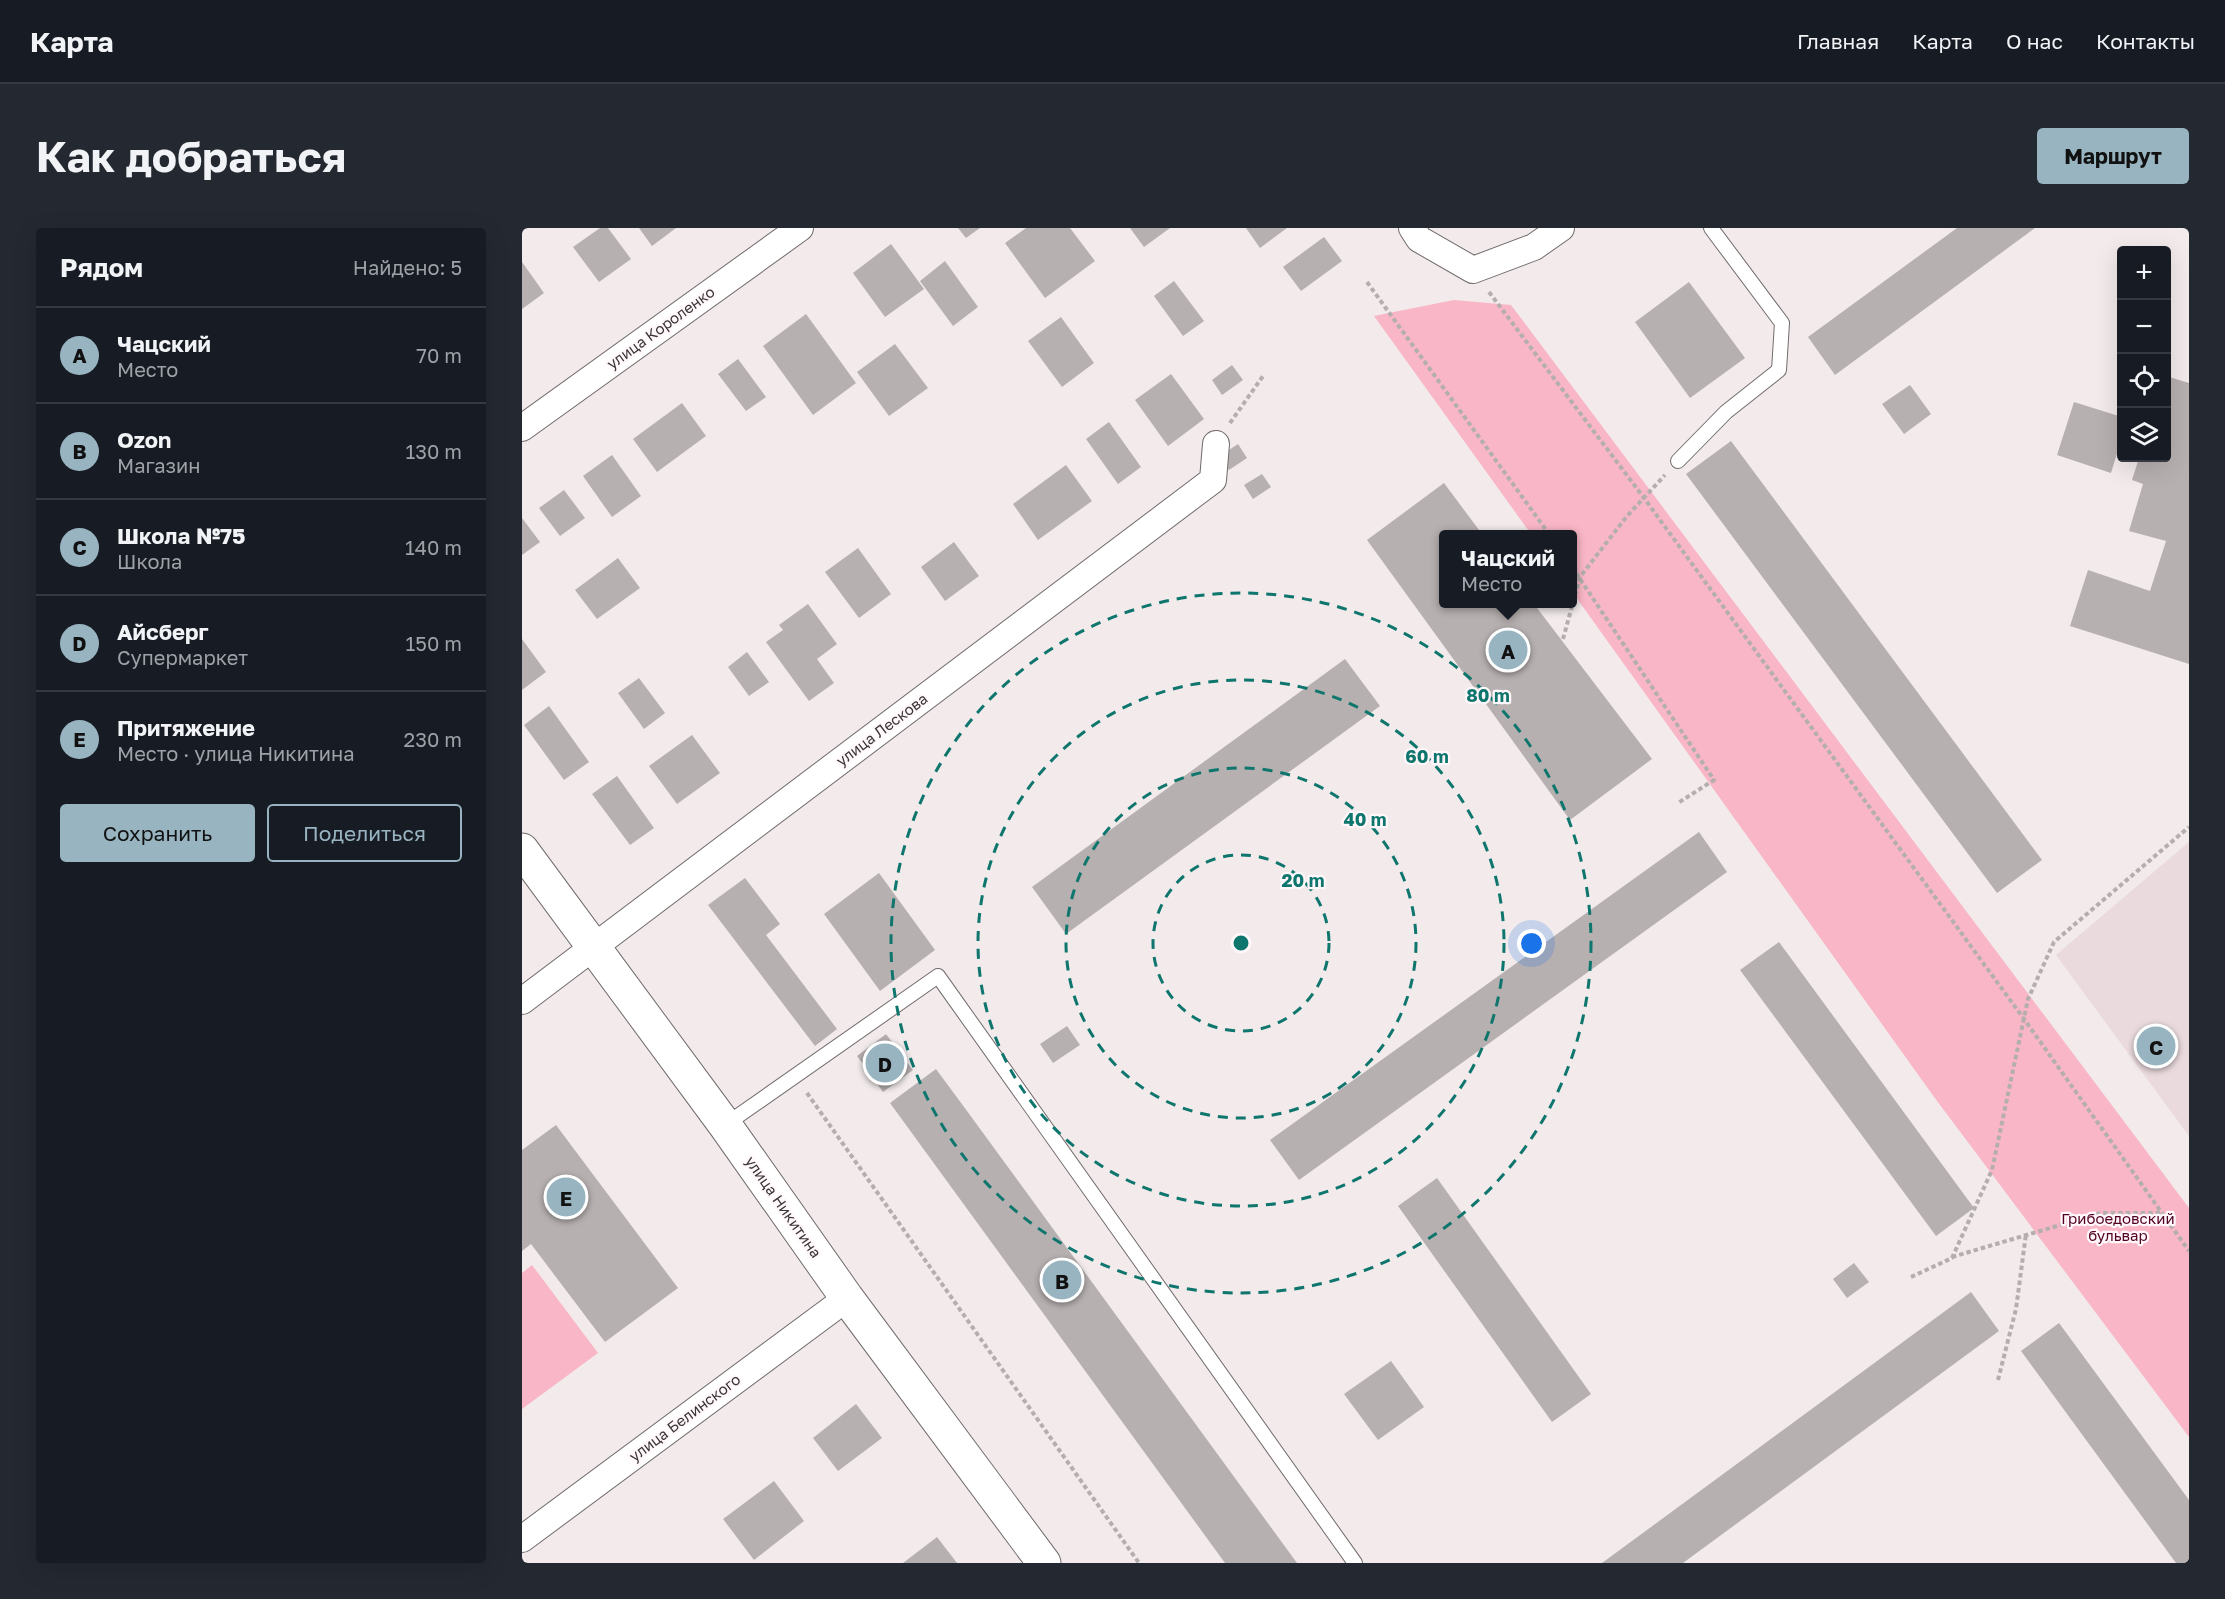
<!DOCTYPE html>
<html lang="ru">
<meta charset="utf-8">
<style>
:root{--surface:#171b24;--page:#242831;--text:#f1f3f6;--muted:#9ea1a6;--line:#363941;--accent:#98b4c0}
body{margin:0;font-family:"Golos Text",sans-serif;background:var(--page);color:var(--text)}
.controls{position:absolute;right:18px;top:18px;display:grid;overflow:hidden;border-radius:6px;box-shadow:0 6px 24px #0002}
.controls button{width:54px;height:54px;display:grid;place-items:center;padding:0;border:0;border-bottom:2px solid var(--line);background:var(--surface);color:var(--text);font:30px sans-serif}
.you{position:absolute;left:1010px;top:716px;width:21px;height:21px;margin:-15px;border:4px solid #fff;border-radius:50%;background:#1a73e8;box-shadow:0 0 0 9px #1a73e833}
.badge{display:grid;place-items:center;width:39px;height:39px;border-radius:50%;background:var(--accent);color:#111;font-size:20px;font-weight:700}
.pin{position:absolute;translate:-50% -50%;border:3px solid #fff;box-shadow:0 2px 6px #0006}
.popup{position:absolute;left:917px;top:302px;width:138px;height:78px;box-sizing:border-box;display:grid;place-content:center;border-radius:6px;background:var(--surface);filter:drop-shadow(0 2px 4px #0005);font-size:20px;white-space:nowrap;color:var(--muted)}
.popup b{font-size:22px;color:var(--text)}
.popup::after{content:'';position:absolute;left:50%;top:100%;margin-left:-12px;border:12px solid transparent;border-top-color:var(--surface)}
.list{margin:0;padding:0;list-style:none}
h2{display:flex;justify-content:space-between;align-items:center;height:78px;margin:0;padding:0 24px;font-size:26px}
h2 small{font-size:20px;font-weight:400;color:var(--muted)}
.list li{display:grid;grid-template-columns:39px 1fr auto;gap:18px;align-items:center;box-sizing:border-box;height:96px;padding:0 24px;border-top:2px solid var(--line)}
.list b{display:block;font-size:22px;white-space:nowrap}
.list p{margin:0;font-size:20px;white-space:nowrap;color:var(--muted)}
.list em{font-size:20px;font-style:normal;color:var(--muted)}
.actions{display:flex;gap:12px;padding:18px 24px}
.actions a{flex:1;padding:14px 0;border:2px solid var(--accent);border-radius:6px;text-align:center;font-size:21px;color:var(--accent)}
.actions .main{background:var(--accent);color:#111}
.icon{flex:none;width:33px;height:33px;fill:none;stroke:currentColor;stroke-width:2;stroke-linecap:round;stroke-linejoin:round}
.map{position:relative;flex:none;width:1667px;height:1335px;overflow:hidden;border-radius:6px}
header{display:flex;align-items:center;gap:36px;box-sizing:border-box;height:84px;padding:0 30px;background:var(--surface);border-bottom:2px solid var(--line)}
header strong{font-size:28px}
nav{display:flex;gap:33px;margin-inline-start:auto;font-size:21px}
.intro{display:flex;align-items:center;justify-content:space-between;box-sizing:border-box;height:144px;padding:0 36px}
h1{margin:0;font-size:42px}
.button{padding:15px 27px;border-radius:6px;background:var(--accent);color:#111;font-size:21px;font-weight:700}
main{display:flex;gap:36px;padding:0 36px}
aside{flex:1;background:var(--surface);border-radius:6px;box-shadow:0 6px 24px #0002}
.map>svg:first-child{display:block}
.built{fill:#eadadd}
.green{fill:#f9b6c6}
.building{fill:#b7b0b1}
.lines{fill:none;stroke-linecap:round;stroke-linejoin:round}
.service-casing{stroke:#716b6c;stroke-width:16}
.minor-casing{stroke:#716b6c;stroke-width:28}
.primary-casing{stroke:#716b6c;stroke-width:35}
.path{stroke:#b5aeaf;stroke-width:4;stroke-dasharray:4.5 3;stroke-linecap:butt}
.service{stroke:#fff;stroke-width:14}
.minor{stroke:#fff;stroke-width:26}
.primary{stroke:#fff;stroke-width:33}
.ring{fill:none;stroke:#0f766e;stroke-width:3;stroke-dasharray:10 8}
.labels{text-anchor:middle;stroke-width:4.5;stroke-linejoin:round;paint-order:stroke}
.street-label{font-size:15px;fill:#393637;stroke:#fff7f9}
.park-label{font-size:15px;fill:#520023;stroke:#fff7f9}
.centre{fill:#0f766e;stroke:#fff7f9;stroke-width:3}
.ring-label{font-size:18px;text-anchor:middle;font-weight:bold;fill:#0f766e;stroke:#fff7f9;stroke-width:4.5;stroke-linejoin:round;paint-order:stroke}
</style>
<header>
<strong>Карта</strong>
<nav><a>Главная</a><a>Карта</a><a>О нас</a><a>Контакты</a></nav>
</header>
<div class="intro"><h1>Как добраться</h1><a class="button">Маршрут</a></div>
<main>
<aside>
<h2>Рядом<small>Найдено: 5</small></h2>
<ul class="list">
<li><span class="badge">A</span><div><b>Чацский</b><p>Место</p></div><em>70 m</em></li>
<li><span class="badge">B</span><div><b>Ozon</b><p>Магазин</p></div><em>130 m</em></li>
<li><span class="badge">C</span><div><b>Школа №75</b><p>Школа</p></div><em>140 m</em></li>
<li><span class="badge">D</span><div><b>Айсберг</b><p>Супермаркет</p></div><em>150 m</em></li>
<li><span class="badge">E</span><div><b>Притяжение</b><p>Место · улица Никитина</p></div><em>230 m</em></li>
</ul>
<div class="actions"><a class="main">Сохранить</a><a>Поделиться</a></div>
</aside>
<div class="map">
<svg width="1667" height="1335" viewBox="0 0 1667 1335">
<rect width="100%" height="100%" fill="#f2eaeb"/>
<path class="built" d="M1667,614V908L1534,727Z"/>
<path class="green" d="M932,72L989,77L1667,980V1209L1415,873L1051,365L1050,306H1009L852,88Z
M10,1037L76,1125L0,1181V1045Z"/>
<path class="building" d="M78,0H86L109,31L77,54L51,19Z
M117,0H154L130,18Z
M436,0H458L444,10Z
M504,0H548L573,33L523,70L483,15Z
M608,0H648L622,19Z
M724,0H765L738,20Z
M1435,0H1513L1313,147L1286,109Z
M802,9L820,33L779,63L761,39Z
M369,16L402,61L363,89L331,45Z
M423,33L456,79L431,98L398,53Z
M0,34L22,65L0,81Z
M652,53L682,93L661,108L632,68Z
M1167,54L1223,130L1168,170L1113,94Z
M284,86L334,155L291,187L241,118Z
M539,89L572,135L540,159L506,113Z
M373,116L406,160L367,188L335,144Z
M216,131L244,169L224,183L196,146Z
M710,137L721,152L700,167L690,152Z
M649,146L682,191L646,218L613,172Z
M1644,148L1667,155V436L1548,398L1566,342L1628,363L1644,313L1607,303L1621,256L1610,252L1617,230H1644Z
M1388,157L1409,186L1382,206L1360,176Z
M1552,174L1600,189V219H1597L1589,245L1535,227Z
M160,175L184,208L135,244L111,211Z
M587,194L619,239L596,256L564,211Z
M1209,213L1520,632L1475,665L1164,246Z
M716,216L725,230L707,242L698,228Z
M90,227L119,268L90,289L61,248Z
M544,237L570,273L516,312L491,276Z
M740,246L749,259L731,271L722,257Z
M922,255L960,306H922V376H1012L1130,531L1048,592L845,312Z
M42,262L63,290L38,308L17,280Z
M0,290L18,314L0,327Z
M432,314L457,348L423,373L399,339Z
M336,320L369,366L337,390L303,344Z
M96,330L118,360L75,391L53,362Z
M286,376L315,416L295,431L312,455L287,473L244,414L261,402L257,397Z
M0,411L24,444L0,462Z
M225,424L247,454L227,468L206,439Z
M823,431L858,478L544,706L510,659Z
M117,450L143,485L122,501L96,465Z
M27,478L67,534L42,552L2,497Z
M170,507L198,545L155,576L127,538Z
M95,548L132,600L108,617L70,566Z
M1177,604L1205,644L777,952L748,912Z
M357,645L413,722L358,763L302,686Z
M223,650L258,696L244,707L315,801L293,818L186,677Z
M1257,714L1452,980L1414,1008L1218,742Z
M545,798L558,817L531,835L518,816Z
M364,806L391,842L361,864L335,828Z
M414,841L445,883L775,1335H703L368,875Z
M34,897L156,1060L83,1114L9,1016L0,1023V922Z
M915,950L1069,1166L1030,1194L876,978Z
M1332,1035L1347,1054L1325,1070L1311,1051Z
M1449,1064L1477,1103L1161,1335H1080Z
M1537,1095L1667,1272V1335H1654L1499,1123Z
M869,1133L902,1179L856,1212L822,1166Z
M334,1176L360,1210L316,1243L291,1210Z
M252,1253L282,1293L232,1332L201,1291Z
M415,1309L435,1335H381Z"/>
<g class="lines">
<defs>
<path id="service" d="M1156,233L1204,184L1257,142L1260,95L1189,0
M203,897L416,748L833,1335"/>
<path id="minor" d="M890,0L897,11L951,42L1012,19L1039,0
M0,200L278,0
M0,773L691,252L694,216
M0,1311L325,1070"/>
<path id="primary" d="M0,622L203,897L325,1070L522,1335"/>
</defs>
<use href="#service" class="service-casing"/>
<use href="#minor" class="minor-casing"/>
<use href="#primary" class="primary-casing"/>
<path class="path" d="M845,54L1027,306
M967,64L1122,270L1502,791L1667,1023
M708,195L741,148
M1050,339L1192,552L1156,575
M1041,411L1058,349L1105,288L1143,247
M285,865L617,1335
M1430,1029L1579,985H1638
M1389,1049L1430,1030L1470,942L1506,771L1532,714L1667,599
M1476,1152L1494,1081L1504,1006"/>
<use href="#service" class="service"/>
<use href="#minor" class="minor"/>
<use href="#primary" class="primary"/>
</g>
<g class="ring">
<circle cx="719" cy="715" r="88"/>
<circle cx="719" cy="715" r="175"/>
<circle cx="719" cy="715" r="263"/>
<circle cx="719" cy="715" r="350"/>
</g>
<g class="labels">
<g class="street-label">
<text transform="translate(139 100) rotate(-36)" y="5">улица Короленко</text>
<text transform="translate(360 502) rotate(-37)" y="5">улица Лескова</text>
<text transform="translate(261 979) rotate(55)" y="5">улица Никитина</text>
<text transform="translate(163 1190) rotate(-37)" y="5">улица Белинского</text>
</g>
<g class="park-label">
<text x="1596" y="996">Грибоедовский<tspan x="1596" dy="17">бульвар</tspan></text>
</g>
</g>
<circle cx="719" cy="715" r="9" class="centre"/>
<g class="ring-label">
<text x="966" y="474">80 m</text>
<text x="905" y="535">60 m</text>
<text x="843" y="598">40 m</text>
<text x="781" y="659">20 m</text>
</g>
</svg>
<div class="controls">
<button>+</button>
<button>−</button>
<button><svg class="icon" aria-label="locate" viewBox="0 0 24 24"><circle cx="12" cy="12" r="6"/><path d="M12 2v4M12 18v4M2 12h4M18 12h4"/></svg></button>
<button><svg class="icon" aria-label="layers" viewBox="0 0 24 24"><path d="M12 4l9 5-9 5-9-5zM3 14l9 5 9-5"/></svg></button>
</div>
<div class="you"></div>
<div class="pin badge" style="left:986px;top:422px">A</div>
<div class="popup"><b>Чацский</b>Место</div>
<div class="pin badge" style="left:540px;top:1052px">B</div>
<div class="pin badge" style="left:1634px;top:818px">C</div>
<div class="pin badge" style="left:363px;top:835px">D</div>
<div class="pin badge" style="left:44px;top:969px">E</div>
</div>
</main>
